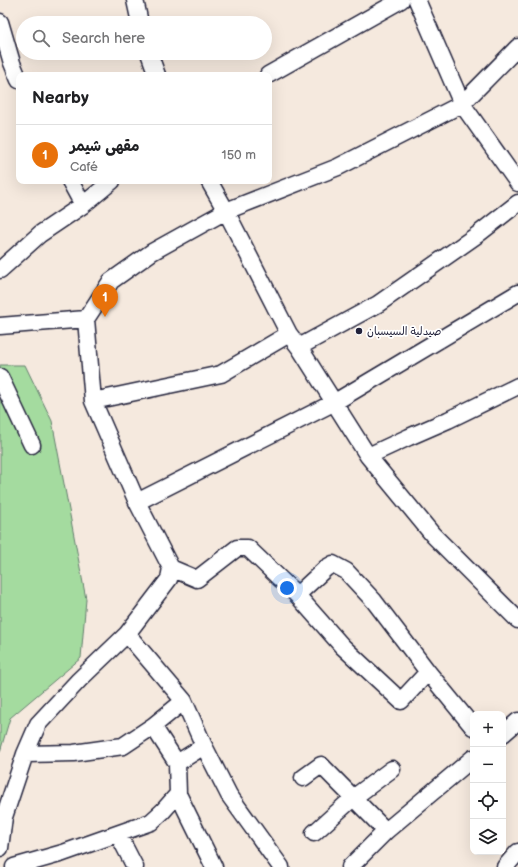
<!DOCTYPE html>
<meta charset="utf-8">
<style>
:root{--surface:#fff;--page:#f6f6f6;--text:#202124;--muted:#757577;--line:#e0e0e0;--accent:#7c3aed}
body{margin:0;font-family:"Balsamiq Sans","Playpen Sans Arabic",sans-serif;background:var(--page);color:var(--text)}
.controls{position:absolute;right:12px;bottom:12px;display:grid;overflow:hidden;border-radius:8px;box-shadow:0 4px 16px #0002}
.controls button{width:36px;height:36px;display:grid;place-items:center;padding:0;border:0;border-bottom:1px solid var(--line);background:var(--surface);color:var(--text);font:20px sans-serif}
.you{position:absolute;left:287px;top:588px;width:14px;height:14px;margin:-10px;border:3px solid #fff;border-radius:50%;background:#1a73e8;box-shadow:0 0 0 6px #1a73e833}
.badge{display:grid;place-items:center;width:26px;height:26px;border-radius:50%;background:var(--accent);color:#fff;font-size:13px;font-weight:700}
.pin{position:absolute;translate:-50% -33px;filter:drop-shadow(0 1px 2px #0008)}
.pin::after{content:'';position:absolute;top:21px;width:14px;height:12px;background:inherit;clip-path:polygon(0 0,100% 0,50% 100%)}
.list{margin:0;padding:0;list-style:none}
h2{display:flex;justify-content:space-between;align-items:center;height:52px;margin:0;padding:0 16px;font-size:17px}
h2 small{font-size:13px;font-weight:400;color:var(--muted)}
.list li{display:grid;grid-template-columns:26px 1fr auto;gap:12px;align-items:center;box-sizing:border-box;height:60px;padding:0 16px;border-top:1px solid var(--line)}
.list b{display:block;font-size:15px;white-space:nowrap}
.list p{margin:0;font-size:13px;white-space:nowrap;color:var(--muted)}
.list em{font-size:13px;font-style:normal;color:var(--muted)}
.icon{flex:none;width:22px;height:22px;fill:none;stroke:currentColor;stroke-width:2;stroke-linecap:round;stroke-linejoin:round}
.map{position:relative;flex:none;width:518px;height:867px;overflow:hidden}
.search{position:absolute;background:var(--surface);box-shadow:0 4px 16px #0002;left:16px;top:16px;width:256px;height:44px;display:flex;align-items:center;gap:10px;box-sizing:border-box;padding:0 14px;border-radius:22px;color:var(--muted);font-size:15px}
.panel{position:absolute;background:var(--surface);box-shadow:0 4px 16px #0002;left:16px;top:72px;width:256px;height:112px;border-radius:8px}
.map>svg:first-child{display:block}
.green{fill:#a4db9f;stroke:#637e6d}
.lines{fill:none;stroke-linecap:round;stroke-linejoin:round}
.street-casing{stroke:#22223b;stroke-width:19}
.street{stroke:#fff;stroke-width:16}
.poi-dot{fill:#22223b;stroke:#fff;stroke-width:1.5}
.labels{text-anchor:middle;stroke-width:3.5;stroke-linejoin:round;paint-order:stroke}
.poi-label{font-size:11px;fill:#22223b;stroke:#fff;text-anchor:start}
</style>
<div class="map">
<svg width="518" height="867" viewBox="0 0 518 867">
<rect width="100%" height="100%" fill="#f5e9de"/>
<filter id="ink" filterUnits="userSpaceOnUse"><feTurbulence type="fractalNoise" baseFrequency=".025" numOctaves="2"/><feDisplacementMap in="SourceGraphic" scale="8" xChannelSelector="R" yChannelSelector="G"/><feConvolveMatrix kernelMatrix="1 2 1 2 8 2 1 2 1" color-interpolation-filters="sRGB"/></filter>
<g filter="url(#ink)">
<path class="green" d="M0,365H25L52,421L86,599L81,658L10,718L0,752Z"/>
<g class="lines">
<defs>
<path id="street" d="M135,0L140,23
M417,0L462,104L518,183
M0,22L12,63L19,80
M149,53L157,75
M268,75L401,0
M70,181L83,205
M209,181L226,211L289,334L299,347L368,456L433,535L518,620
M0,270L40,234L83,205L112,181
M0,326L86,319
M299,347L378,304L477,235L518,203
M0,377L32,445
M93,401L221,374L289,334
M368,456L409,437L448,420L518,386
M137,502L335,402L518,293
M171,568L197,579L237,548H248L297,595L342,646L401,701L428,672
M297,595L326,568L333,564L346,571L374,601L428,672L473,727
M127,634L184,701L204,746L229,795L281,867
M153,726L177,763L178,794L214,867
M503,734L518,721
M25,754L74,753L123,746L153,726L184,701
M177,763L204,746
M303,778L321,765L386,831
M314,833L353,798L392,769
M118,834L135,867
M0,848L4,817L25,754L38,724L79,680L127,634L169,579L171,568L137,502L93,401L86,319L111,281L152,252L226,211L338,167L462,104L518,47
M14,867L63,853L151,822L163,811L178,794
M350,867L386,831L473,758
M505,867L518,852"/>
</defs>
<use href="#street" class="street-casing"/>
<use href="#street" class="street"/>
</g>
</g>
<circle class="poi-dot" cx="359" cy="331" r="4"/>
<g class="labels">
<g class="poi-label">
<text x="367" y="335">صيدلية السيسبان</text>
</g>
</g>
</svg>
<div class="controls">
<button>+</button>
<button>−</button>
<button><svg class="icon" aria-label="locate" viewBox="0 0 24 24"><circle cx="12" cy="12" r="6"/><path d="M12 2v4M12 18v4M2 12h4M18 12h4"/></svg></button>
<button><svg class="icon" aria-label="layers" viewBox="0 0 24 24"><path d="M12 4l9 5-9 5-9-5zM3 14l9 5 9-5"/></svg></button>
</div>
<div class="you"></div>
<div class="pin badge" style="left:105px;top:317px;background:#e8710a">1</div>
<div class="search"><svg class="icon" aria-label="search" viewBox="0 0 24 24"><circle cx="10" cy="10" r="6"/><path d="M15 15l6 6"/></svg>Search here</div>
<section class="panel">
<h2>Nearby<small></small></h2>
<ul class="list">
<li><span class="badge" style="background:#e8710a">1</span><div><b>مقهى شيمر</b><p>Café</p></div><em>150 m</em></li>
</ul>
</section>
</div>
